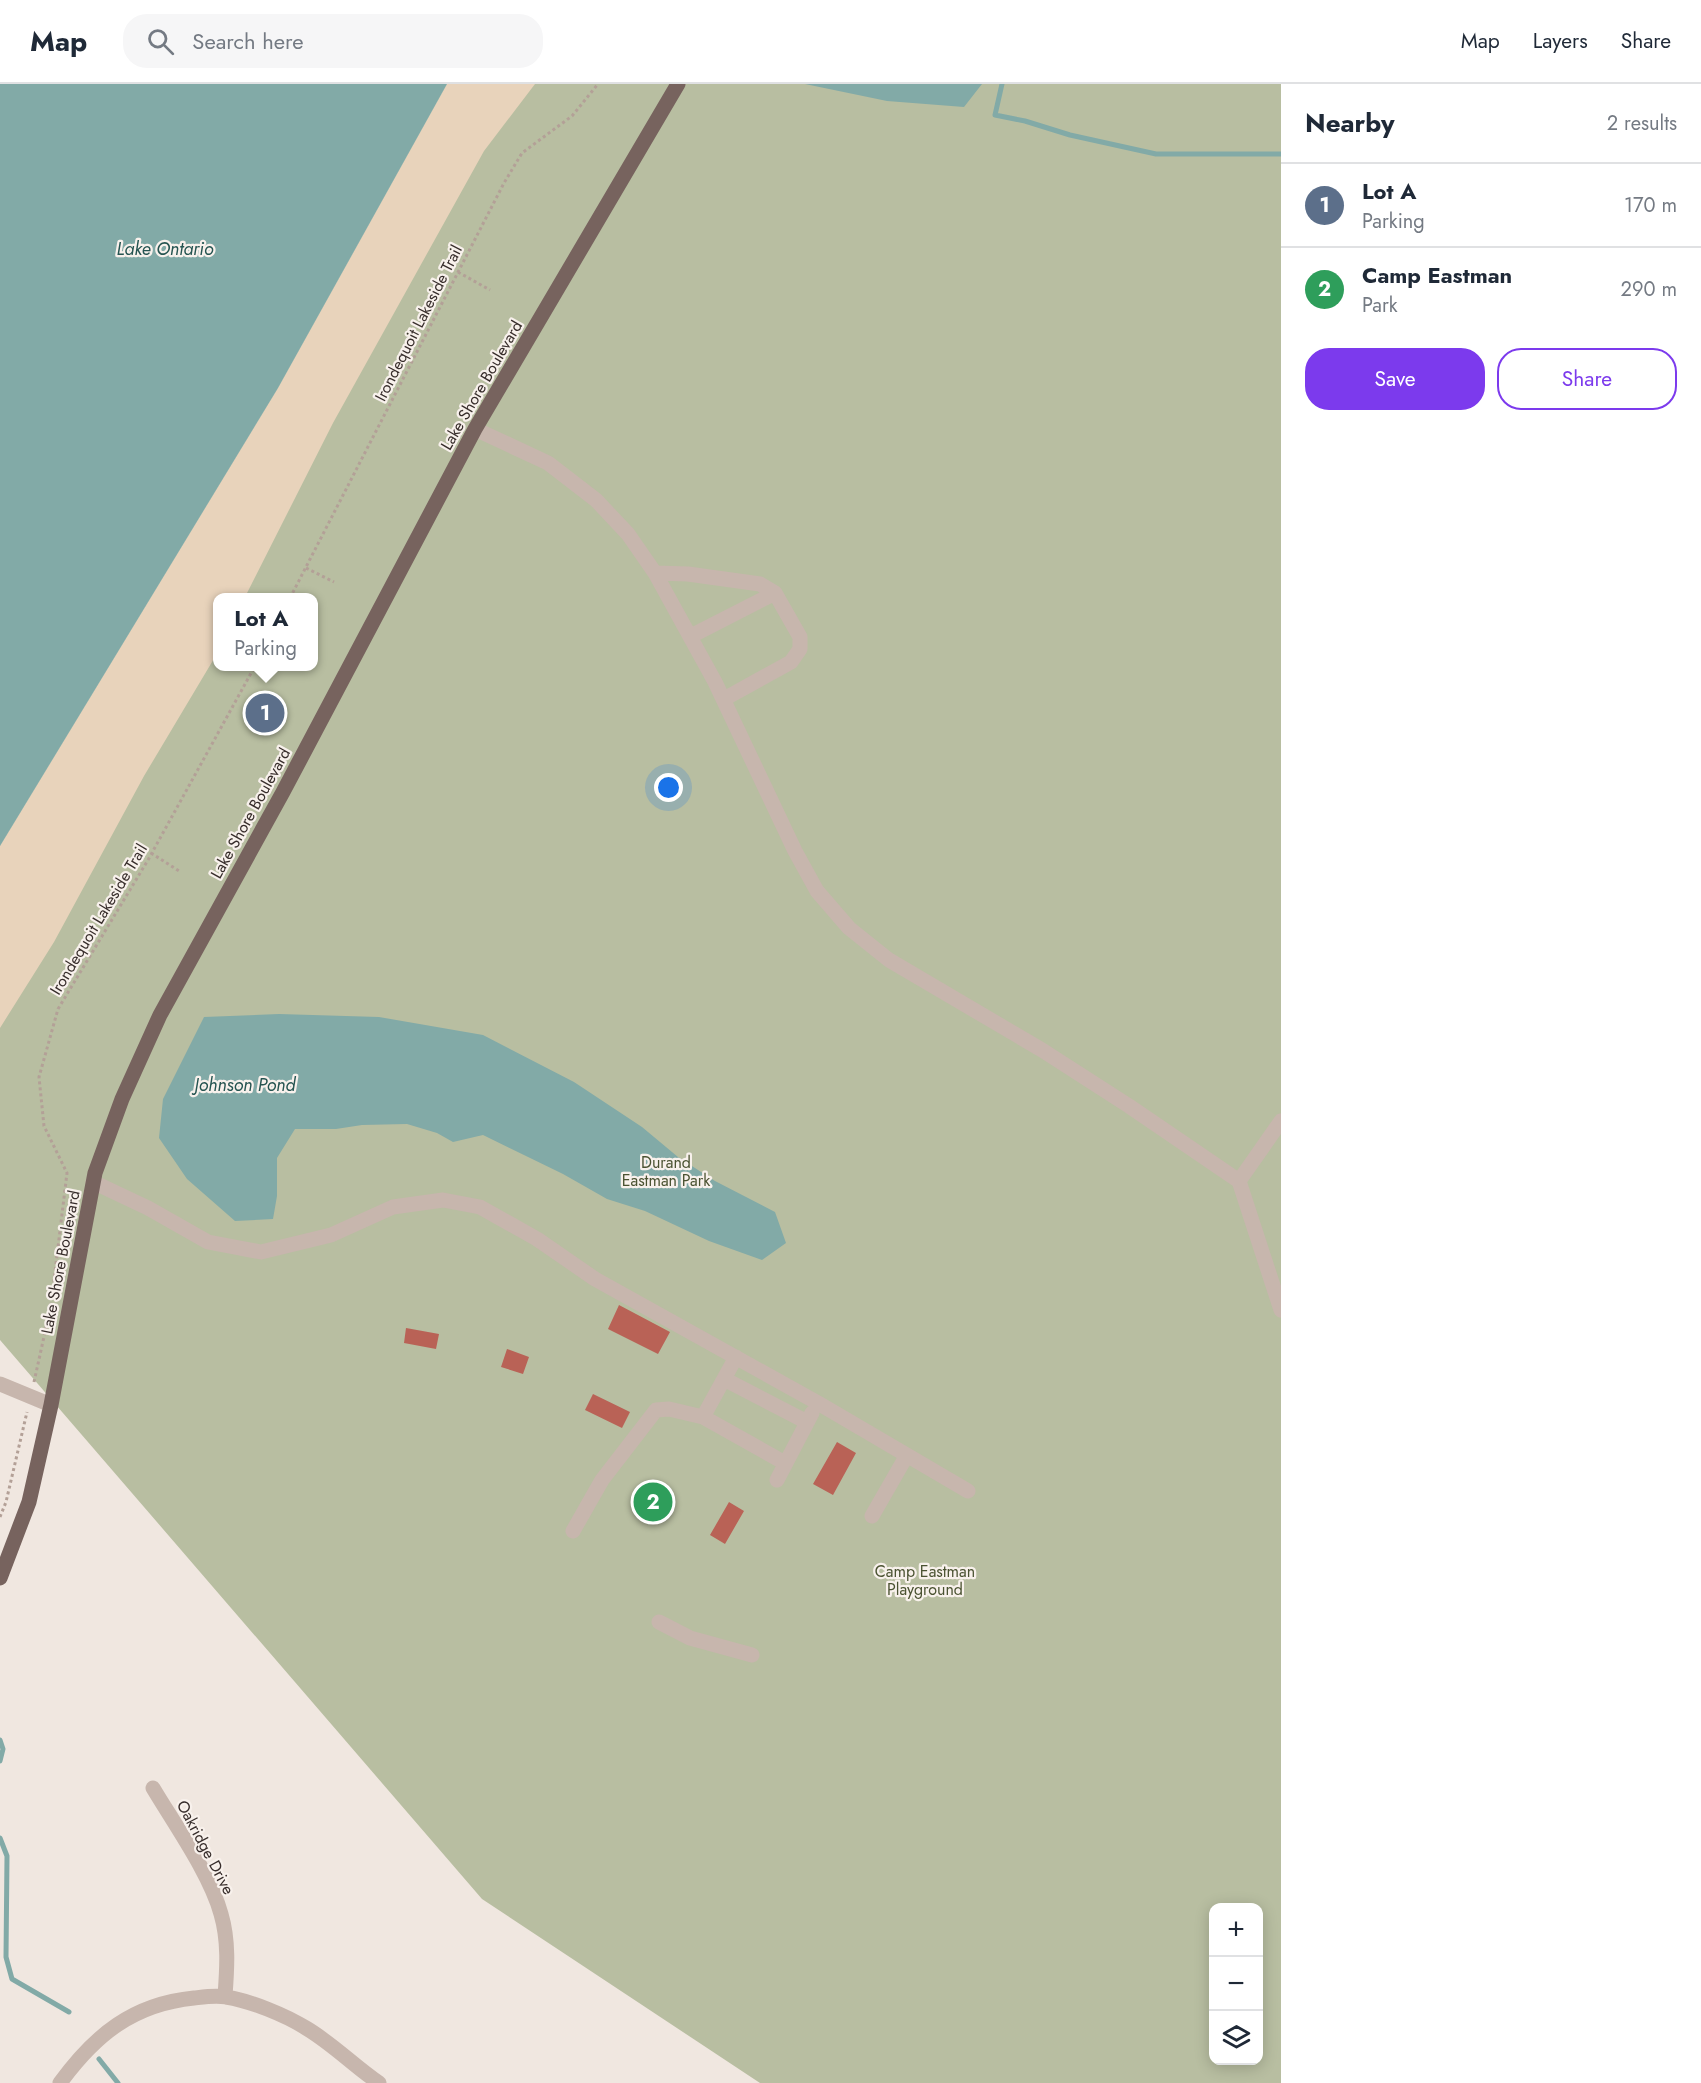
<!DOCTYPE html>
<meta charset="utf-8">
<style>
:root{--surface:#fff;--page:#f6f6f7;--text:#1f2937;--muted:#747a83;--line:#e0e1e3;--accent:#7c3aed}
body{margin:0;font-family:Jost,sans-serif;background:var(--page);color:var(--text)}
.controls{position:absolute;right:18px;bottom:18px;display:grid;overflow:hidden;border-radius:12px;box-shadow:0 3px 15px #0003}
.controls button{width:54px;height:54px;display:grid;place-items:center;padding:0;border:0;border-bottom:2px solid var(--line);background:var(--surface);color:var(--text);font:30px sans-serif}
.you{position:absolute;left:669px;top:704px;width:21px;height:21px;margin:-15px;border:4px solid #fff;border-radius:50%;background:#1a73e8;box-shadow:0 0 0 9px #1a73e833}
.badge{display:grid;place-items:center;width:39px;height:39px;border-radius:50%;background:var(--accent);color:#fff;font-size:20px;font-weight:700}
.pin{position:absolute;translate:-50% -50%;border:3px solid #fff;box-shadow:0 2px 6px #0006}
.popup{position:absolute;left:213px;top:509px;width:105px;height:78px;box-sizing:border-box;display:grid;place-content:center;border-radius:12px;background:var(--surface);filter:drop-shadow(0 2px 4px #0005);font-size:20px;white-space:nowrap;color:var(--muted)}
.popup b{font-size:22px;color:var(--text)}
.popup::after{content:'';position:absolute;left:50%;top:100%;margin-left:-12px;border:12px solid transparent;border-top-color:var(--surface)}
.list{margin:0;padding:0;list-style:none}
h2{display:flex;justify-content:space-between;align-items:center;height:78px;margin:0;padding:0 24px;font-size:26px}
h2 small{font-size:20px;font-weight:400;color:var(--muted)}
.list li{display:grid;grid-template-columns:39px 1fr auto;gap:18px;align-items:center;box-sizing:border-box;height:84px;padding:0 24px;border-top:2px solid var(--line)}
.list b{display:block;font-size:22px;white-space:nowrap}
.list p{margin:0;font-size:20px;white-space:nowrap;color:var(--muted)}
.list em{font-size:20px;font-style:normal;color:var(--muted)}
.actions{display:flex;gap:12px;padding:18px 24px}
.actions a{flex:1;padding:14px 0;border:2px solid var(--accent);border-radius:24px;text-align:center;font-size:21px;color:var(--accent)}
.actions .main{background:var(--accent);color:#fff}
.icon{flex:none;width:33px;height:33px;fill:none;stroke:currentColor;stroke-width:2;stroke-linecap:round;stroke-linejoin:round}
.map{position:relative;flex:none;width:1281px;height:1999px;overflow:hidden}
header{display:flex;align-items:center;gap:36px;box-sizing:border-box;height:84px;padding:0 30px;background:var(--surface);border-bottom:2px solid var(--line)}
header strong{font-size:28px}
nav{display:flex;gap:33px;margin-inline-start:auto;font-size:21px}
.search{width:420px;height:54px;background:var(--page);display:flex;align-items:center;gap:15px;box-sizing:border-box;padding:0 21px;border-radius:24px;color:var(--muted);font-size:22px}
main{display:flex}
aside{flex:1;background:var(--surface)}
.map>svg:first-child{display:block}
.green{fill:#b8bea1;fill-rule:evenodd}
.sand{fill:#e8d3bb}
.water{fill:#82aaa7}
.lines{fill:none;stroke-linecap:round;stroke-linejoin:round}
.stream{stroke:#82aaa7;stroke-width:5}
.building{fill:#b96256}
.path{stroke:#b3a097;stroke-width:3;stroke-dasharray:3 3;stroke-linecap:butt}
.minor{stroke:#c7b6ad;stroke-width:15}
.major{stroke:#77635e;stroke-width:15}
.labels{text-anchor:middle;stroke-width:4.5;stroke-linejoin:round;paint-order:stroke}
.street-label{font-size:16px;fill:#372d2b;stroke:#f8f1ec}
.park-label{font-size:16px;fill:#4a5231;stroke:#f8f1ec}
.water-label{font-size:18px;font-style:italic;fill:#255451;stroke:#f8f1ec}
</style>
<header>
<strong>Map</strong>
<div class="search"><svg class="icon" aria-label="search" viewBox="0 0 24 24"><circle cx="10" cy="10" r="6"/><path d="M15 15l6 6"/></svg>Search here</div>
<nav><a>Map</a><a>Layers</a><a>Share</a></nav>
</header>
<main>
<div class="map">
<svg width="1281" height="1999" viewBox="0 0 1281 1999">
<rect width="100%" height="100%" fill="#f0e7e0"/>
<path class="green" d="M447,0H1281V1999H760L482,1815L0,1256V762L278,304ZM217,514H313V582H217ZM1214,1824H1258V1976H1214Z"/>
<path class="sand" d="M447,0H535L484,67L333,339L245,513L217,514V569L212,578L144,692L54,858L0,944V762L278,304Z"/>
<path class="water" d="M0,0H447L278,304L0,762Z
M805,0H982L964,23L887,17Z
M279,930L379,933L483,951L574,998L642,1043L678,1073L715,1097L775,1128L786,1159L762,1176L709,1157L645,1127L607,1115L563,1090L483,1051L453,1058L437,1049L407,1040L362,1041L336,1045H295L277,1074V1112L273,1135L235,1137L187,1095L159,1054L163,1015L204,933Z"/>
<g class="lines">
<path class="stream" d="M1002,0L995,31L1025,37L1070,51L1156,70H1281
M0,1656L3,1665L0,1677
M0,1754L7,1772L6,1873L12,1895L69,1928
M99,1975L118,1999"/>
</g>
<path class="building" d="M619,1221L670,1248L658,1270L608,1245Z
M406,1244L439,1250L436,1265L404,1259Z
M507,1265L529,1273L523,1290L501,1283Z
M593,1310L630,1328L622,1344L585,1326Z
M837,1358L856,1369L833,1411L813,1400Z
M729,1418L744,1427L725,1460L710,1451Z"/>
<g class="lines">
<path class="path" d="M458,188L490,206
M306,484L334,498
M290,514L504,99L522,69L572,32L598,0
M151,769L179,787
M34,1298L51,1221L67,1089L44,1042L39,993L58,925L148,776L255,582
M0,1433L6,1418L27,1328"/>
<path class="minor" d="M475,345L548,379L596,416L628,450L655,489L715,598L795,767L817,807L849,844L889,876L1042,966L1129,1022L1239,1097L1281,1226
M655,489L688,490L760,500L775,509L800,553V565L791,578L724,615
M691,552L775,509
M1239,1097L1281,1037
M93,1098L148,1124L208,1158L261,1168L331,1151L393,1123L443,1116L480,1123L537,1155L595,1195L818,1319L968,1407
M736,1273L703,1333L785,1379
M724,1295L807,1338
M0,1300L51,1321
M777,1396L812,1329
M872,1432L907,1371
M573,1447L602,1396L656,1326L669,1325L703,1333
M659,1538L690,1554L752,1571
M153,1704C175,1741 210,1790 221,1830C229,1857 227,1885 225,1912
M60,1999C95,1951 133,1920 194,1914C203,1913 216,1911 226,1913C251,1917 285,1931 306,1944C333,1960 354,1982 379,1999"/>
<path class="major" d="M0,1494L29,1418L51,1321L95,1089L122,1015L160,931L283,708L475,345L678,0"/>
</g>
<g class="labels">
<g class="street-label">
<text transform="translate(418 239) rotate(-63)" y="6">Irondequoit Lakeside Trail</text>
<text transform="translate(481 301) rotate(-60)" y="6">Lake Shore Boulevard</text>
<text transform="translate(250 729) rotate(-61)" y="6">Lake Shore Boulevard</text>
<text transform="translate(98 835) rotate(-59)" y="6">Irondequoit Lakeside Trail</text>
<text transform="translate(60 1178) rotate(-79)" y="6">Lake Shore Boulevard</text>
<text transform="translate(206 1763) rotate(62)" y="6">Oakridge Drive</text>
</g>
<g class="park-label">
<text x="666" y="1084">Durand<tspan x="666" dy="18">Eastman Park</tspan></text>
<text x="925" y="1493">Camp Eastman<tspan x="925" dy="18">Playground</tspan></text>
</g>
<g class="water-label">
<text x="165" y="171">Lake Ontario</text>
<text x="245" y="1007">Johnson Pond</text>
</g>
</g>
</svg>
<div class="controls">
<button>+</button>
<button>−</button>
<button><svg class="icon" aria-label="layers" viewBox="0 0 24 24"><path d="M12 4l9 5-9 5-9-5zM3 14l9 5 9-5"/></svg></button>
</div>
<div class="you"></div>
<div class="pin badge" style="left:265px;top:629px;background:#5c6f8a">1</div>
<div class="popup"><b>Lot A</b>Parking</div>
<div class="pin badge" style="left:653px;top:1418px;background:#2e9e5b">2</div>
</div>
<aside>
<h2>Nearby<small>2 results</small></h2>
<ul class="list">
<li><span class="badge" style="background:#5c6f8a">1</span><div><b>Lot A</b><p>Parking</p></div><em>170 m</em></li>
<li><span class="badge" style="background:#2e9e5b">2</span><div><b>Camp Eastman</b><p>Park</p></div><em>290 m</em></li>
</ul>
<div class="actions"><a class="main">Save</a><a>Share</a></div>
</aside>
</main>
